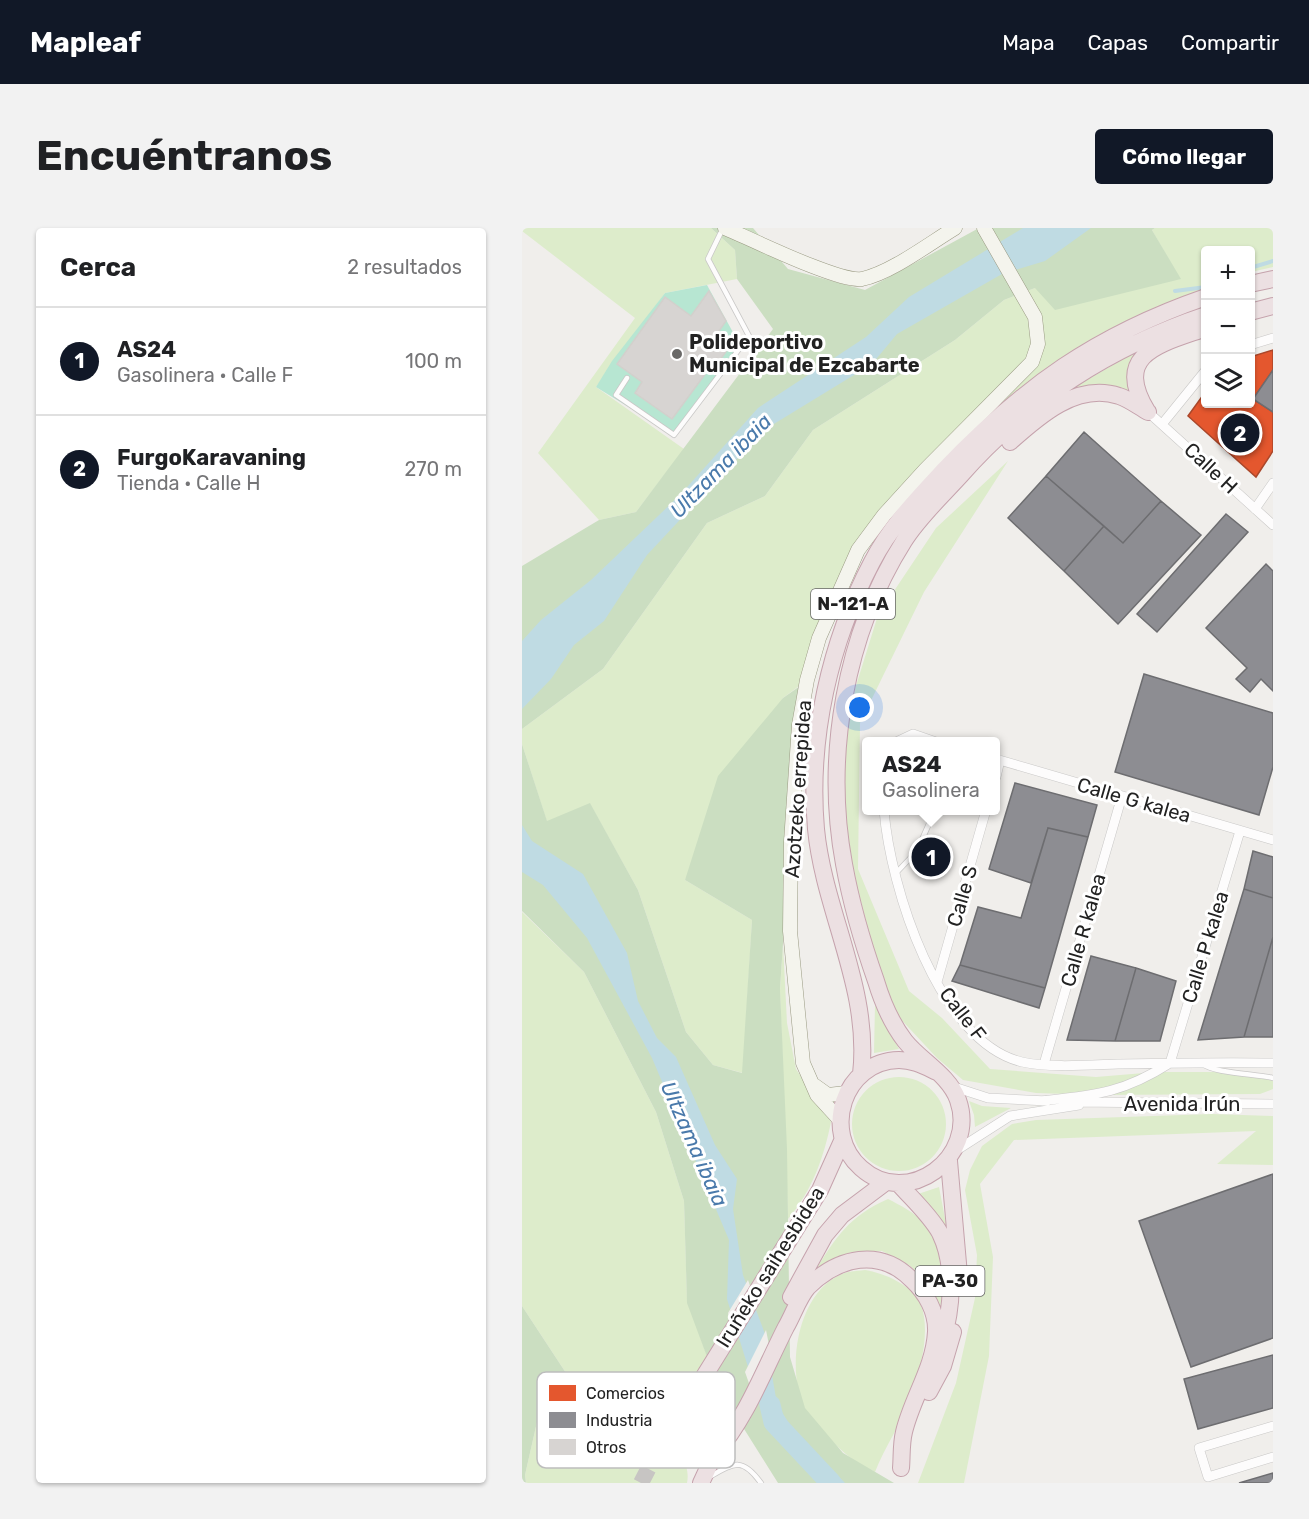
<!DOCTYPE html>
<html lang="es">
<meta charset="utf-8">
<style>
:root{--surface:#fff;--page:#f2f2f2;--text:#202124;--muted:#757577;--line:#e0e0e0;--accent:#111827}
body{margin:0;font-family:Rubik,sans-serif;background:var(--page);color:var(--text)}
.controls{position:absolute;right:18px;top:18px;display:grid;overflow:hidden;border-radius:6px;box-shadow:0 2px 4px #0004}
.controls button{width:54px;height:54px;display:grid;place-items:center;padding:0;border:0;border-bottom:2px solid var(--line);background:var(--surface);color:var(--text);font:30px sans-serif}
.you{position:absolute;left:338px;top:480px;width:21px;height:21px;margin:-15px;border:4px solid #fff;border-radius:50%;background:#1a73e8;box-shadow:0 0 0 9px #1a73e833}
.badge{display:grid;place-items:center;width:39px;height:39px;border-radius:50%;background:var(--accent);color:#fff;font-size:20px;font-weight:700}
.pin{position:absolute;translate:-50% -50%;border:3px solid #fff;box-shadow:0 2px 6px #0006}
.popup{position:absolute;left:340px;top:509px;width:138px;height:78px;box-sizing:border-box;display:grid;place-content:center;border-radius:6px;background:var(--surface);filter:drop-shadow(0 2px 4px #0005);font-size:20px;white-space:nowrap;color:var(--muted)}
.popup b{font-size:22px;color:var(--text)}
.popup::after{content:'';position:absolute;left:50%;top:100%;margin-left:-12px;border:12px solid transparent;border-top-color:var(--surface)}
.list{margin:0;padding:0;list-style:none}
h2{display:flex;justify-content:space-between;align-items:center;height:78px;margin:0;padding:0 24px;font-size:26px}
h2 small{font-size:20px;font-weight:400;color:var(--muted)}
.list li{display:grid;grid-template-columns:39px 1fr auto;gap:18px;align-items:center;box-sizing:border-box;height:108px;padding:0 24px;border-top:2px solid var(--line)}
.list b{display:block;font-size:22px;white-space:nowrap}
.list p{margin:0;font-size:20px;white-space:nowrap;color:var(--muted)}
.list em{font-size:20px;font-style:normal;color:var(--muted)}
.icon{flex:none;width:33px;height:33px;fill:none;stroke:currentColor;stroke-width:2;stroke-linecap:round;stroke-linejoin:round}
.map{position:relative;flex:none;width:751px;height:1255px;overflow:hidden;border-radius:6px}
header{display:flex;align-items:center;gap:36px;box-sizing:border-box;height:84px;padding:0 30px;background:var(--accent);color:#fff}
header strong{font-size:28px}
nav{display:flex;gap:33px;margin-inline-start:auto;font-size:21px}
.intro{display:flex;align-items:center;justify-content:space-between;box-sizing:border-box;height:144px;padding:0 36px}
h1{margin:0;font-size:42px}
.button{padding:15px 27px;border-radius:6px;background:var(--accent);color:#fff;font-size:21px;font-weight:700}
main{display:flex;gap:36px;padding:0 36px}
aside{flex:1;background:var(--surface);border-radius:6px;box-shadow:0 2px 4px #0004}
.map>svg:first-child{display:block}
.grass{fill:#ddeccb}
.forest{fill:#cbdec1}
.pitch{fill:#b7e6d2}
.water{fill:#bfdbe3}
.pier{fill:#f0eeeb}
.shops{fill:#e4572e;stroke:#aa472a;stroke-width:1.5}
.industry{fill:#8d8d92;stroke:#6d6d70;stroke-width:1.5}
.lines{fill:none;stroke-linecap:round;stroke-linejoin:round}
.stream{stroke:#bfdbe3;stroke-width:4}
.river{stroke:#bfdbe3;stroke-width:21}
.building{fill:#d7d4d2;stroke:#d3d0cc;stroke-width:1.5}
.highway-tunnel{stroke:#c7c5c3;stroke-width:16;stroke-dasharray:16 8;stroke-linecap:butt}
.lane-casing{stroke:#c9c8c7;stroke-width:6}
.street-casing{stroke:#c9c8c7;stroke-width:10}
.secondary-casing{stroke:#999a82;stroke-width:15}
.highway-casing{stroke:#c5a2ac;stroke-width:18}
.lane{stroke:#fdfcfc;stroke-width:4.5}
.street{stroke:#fdfcfc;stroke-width:9}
.secondary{stroke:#f4f4ed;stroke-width:14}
.highway{stroke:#ece0e2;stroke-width:16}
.poi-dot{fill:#6a6968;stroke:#fff;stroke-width:2}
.labels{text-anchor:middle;stroke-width:6;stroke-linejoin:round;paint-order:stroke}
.shield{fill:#fff;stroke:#646464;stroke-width:1.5}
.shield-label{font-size:18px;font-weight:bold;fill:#222}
.poi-label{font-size:20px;font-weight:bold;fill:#222;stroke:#fff;text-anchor:start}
.street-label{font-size:20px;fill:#222;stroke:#fff}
.water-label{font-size:21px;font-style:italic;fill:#4a7aab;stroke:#fff}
.key{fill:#fff;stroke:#bdbdbd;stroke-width:1.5}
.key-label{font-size:16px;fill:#222}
</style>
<header>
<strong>Mapleaf</strong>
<nav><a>Mapa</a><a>Capas</a><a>Compartir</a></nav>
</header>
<div class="intro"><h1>Encuéntranos</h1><a class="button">Cómo llegar</a></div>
<main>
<aside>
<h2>Cerca<small>2 resultados</small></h2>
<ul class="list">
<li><span class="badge">1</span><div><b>AS24</b><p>Gasolinera · Calle F</p></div><em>100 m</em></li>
<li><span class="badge">2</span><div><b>FurgoKaravaning</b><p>Tienda · Calle H</p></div><em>270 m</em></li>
</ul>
</aside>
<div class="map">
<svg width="751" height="1255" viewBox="0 0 751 1255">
<rect width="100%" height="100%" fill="#f0eeeb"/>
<path class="grass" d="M0,0H189L213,22L215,51L143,65L74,159L162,221L114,284L77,292L16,225L113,90L0,3Z
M633,0H751V39L729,44L728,22H684L683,68L490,176L336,322L285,452L261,470L163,652L230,692L221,845L191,837L164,804L116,662L68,576L25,594L0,516V501L81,441L185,295L243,268L291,202L433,112L482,72L513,60L658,51L630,2Z
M624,118L608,167C581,153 571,157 542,165Z
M486,233L402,364L338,495L336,641L387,763L420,790L468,841L574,849L634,844H725L751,850V861L738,866L575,867L514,865L441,852L415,830L373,785L355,736L330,639L318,539L333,461L356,387L414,300Z
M0,684L62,744L134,884L162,973L165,1071L193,1151L206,1177L198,1192L186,1164L168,1146C131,1167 146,1177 130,1209L135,1224L144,1226L152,1218C161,1230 168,1240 165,1255H4L3,1247L15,1194L44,1145L0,1078Z
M261,716L265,795L274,841L309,894C302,929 290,963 266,991L258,762Z
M353,777L377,821L352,825Z
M330 896a47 47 0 1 1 94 0a47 47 0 1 1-94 0Z
M447,873L460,878L489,880L453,899L452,887Z
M690,886L751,888V937L695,936L734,903L492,912L458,956L471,1029L467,1128L442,1255H396L434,1155L453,1070L455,1027L443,962L448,942L460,918L490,896L514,892Z
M417,959L425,1001L396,966Z
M366,971C378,977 393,985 402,995C420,1014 422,1056 418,1081L403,1052L387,1037L360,1023L329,1024L292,1045C313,1010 327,988 366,971Z
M343,1042C362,1045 391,1057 399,1077C409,1104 398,1143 389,1169C380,1195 363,1218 353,1244C344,1239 333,1234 325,1227C314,1218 288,1191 282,1179C264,1141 275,1064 320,1046C326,1043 336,1043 343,1042Z"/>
<path class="forest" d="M189,0H231L266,41L343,62L457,0H633L630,2L659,51L533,82L513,60L482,72L433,112L291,202L243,268L185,295L81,441L0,501V338L77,292L114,284L251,101L215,51L213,22Z
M278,458L258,761L265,921L268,1129L283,1180L321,1225L372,1255H256L197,1161L165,1075L162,973L134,884L62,744L0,683V516L25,593L68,575L116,662L164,804L191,837L220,845L230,692L163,652L196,548L261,470Z
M0,1078L44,1145L15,1194L3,1247L4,1255H0Z"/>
<path class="pitch" d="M185,57L219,119L152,207L74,159L90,133L143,65Z"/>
<path class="water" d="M501,0H569L523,33L480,46L375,106L350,136L242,202L125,327L82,393L52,417L29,451L0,481V413L19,392L69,352L158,267L236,180L344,109L387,69Z
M0,597L10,613L61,646L105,725L116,773L135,810L154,829L193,917L215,951L211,981L221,1047L243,1106L255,1176L268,1197L323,1255H309L258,1200L242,1191L205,1071L207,1012L130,830L65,710L21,657L0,644Z"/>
<path class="pier" d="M226,1052L235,1078L213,1113L206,1085Z
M244,1102L252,1142L235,1178L223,1144Z"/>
<path class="shops" d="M751,122V142L731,171L728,169V129Z
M684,163V176H728V169L751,184V223L734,249L666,188Z"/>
<path class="industry" d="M751,142V184L731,171Z
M562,204L639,273L601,315L524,248Z
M524,248L582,298L542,343L486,290Z
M639,273L679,307L596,396L542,343L582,298L601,315Z
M704,286L726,304L635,404L615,386Z
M744,336L751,343V463L739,451L728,464L714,451L725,440L684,400Z
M622,446L751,485V539L737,587L593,544Z
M493,555L575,577L566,609L526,600L509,655L467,641Z
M526,600L566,609L523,760L438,737L456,679L499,690Z
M731,623L751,629V670L722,661Z
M722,661L751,670V709L722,809L676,812Z
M751,709V809H722Z
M569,728L614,740L593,813L545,812Z
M438,737L523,760L517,780L430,753Z
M614,740L654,753L638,813H593Z
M751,946V1110L669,1139L617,993Z
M751,1127V1180L676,1201L662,1151Z
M751,1245V1255H717Z"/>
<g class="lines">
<path class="stream" d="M728,40L751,33
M653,63L684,59"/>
<path class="river" d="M248,1177L252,1194L309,1255"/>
</g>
<path class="building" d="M187,63L204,93L194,107L208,118L198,132L195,130L150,191L113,165L120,154L95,136L143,69L169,88Z"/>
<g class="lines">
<path class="highway-tunnel" d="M119,1255L135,1224"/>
<defs>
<path id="lane" d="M105,150L94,167L152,207L227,108L186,31L201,0
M374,645L395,623L413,582
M681,836C691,845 734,846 751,850
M189,1248C213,1234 221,1230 239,1255"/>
<path id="street" d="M728,117L751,110
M626,184L751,297
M641,195L684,142
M733,281L751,255
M374,514L391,506L414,514
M474,531L751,612
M474,549L478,532
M362,582C368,658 416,814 500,834C527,840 567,837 596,836C648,835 699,834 751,835
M415,754L464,582
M522,836L600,568
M429,858L466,870L526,873
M520,873C574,867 601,865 648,835L718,603
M552,874L751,876
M435,922L488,888L557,877
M751,1198L677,1220L686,1249L751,1229"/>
<path id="secondary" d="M203,0C229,11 318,55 340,51C369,45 408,15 433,0
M292,857L306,867L324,865
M317,891L295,867L281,835L268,703L269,614L277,497L285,452L297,410L336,322L362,287L403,242L510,134L516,116L513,89L462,0"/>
<path id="highway" d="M728,56L751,51
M728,84L751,78
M625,183C590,125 639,116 684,100
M488,214C517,188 555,154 597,168C607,171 617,179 626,184
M415,844C402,838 391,832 377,832C321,833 299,905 339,940C386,982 456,929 436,872C427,847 399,833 383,813C370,796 360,773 354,753C341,716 329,675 322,636C302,528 323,406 382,313C397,289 420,268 439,247C504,173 590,118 684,87
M339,846C349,761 302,684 294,601C286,510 308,414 350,334C368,299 394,272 421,243C501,159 574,107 684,69
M427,933L438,1058
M376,955C390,971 408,987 418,1005C434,1038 430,1081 420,1115
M269,1069L303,1007L320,987L364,954
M407,1164L421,1138L431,1104
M135,1224L298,962L320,913
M193,1226C225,1189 242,1142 264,1099C271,1087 277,1069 286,1059C316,1029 358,1019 390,1052C404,1065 415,1084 414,1104C412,1140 390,1170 382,1204C379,1216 380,1229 379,1240
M179,1255L197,1216"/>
</defs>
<use href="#lane" class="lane-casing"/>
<use href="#street" class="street-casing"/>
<use href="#secondary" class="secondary-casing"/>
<use href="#highway" class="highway-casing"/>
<use href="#lane" class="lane"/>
<use href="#street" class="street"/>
<use href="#secondary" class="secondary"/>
<use href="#highway" class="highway"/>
</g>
<circle class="poi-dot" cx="155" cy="126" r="6"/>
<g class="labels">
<g class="shield">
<rect x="289" y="361" width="84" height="30" rx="4.5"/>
<rect x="393.5" y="1038" width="69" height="30" rx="4.5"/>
</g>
<g class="shield-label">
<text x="331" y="382">N-121-A</text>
<text x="428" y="1059">PA-30</text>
</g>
<g class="poi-label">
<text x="167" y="121">Polideportivo<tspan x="167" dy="23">Municipal de Ezcabarte</tspan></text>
</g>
<g class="street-label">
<text transform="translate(689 240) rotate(43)" y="7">Calle H</text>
<text transform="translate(276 561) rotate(-86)" y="7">Azotzeko errepidea</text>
<text transform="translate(612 572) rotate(16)" y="7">Calle G kalea</text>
<text transform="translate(440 668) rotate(-74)" y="7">Calle S</text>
<text transform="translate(561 702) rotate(-74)" y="7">Calle R kalea</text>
<text transform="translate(683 719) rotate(-73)" y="7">Calle P kalea</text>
<text transform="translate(441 786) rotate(52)" y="7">Calle F</text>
<text x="660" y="883">Avenida Irún</text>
<text transform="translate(248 1039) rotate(-58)" y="7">Iruñeko saihesbidea</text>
</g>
<g class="water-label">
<text transform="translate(199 238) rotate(-46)" y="7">Ultzama ibaia</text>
<text transform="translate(172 916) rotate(66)" y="7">Ultzama ibaia</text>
</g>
</g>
<rect x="15" y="1144" width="198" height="96" rx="9" class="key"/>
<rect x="27" y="1157" width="27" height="16" fill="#e4572e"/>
<rect x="27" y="1184" width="27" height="16" fill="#8d8d92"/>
<rect x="27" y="1211" width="27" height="16" fill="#d7d4d2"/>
<g class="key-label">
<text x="64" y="1171">Comercios</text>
<text x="64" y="1198">Industria</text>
<text x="64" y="1225">Otros</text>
</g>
</svg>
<div class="controls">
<button>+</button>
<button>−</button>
<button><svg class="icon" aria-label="layers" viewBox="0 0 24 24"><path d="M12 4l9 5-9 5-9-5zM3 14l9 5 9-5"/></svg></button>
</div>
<div class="you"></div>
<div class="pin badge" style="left:409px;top:629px">1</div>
<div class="popup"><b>AS24</b>Gasolinera</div>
<div class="pin badge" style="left:718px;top:205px">2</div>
</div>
</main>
